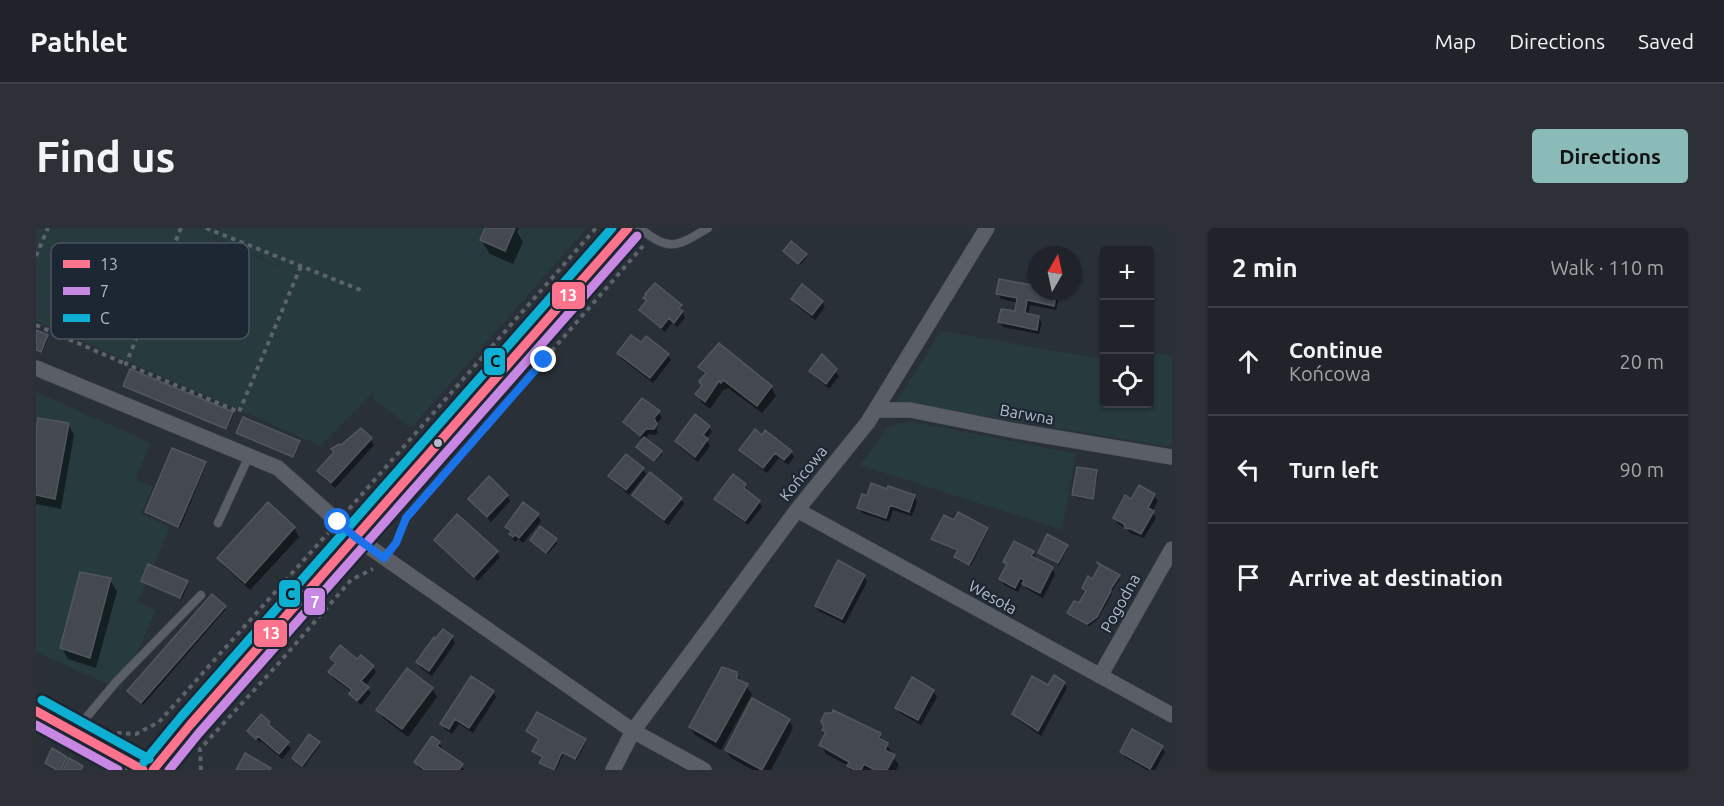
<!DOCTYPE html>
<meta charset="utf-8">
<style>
:root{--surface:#20242a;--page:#2d3036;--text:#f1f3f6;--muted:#a2a4a8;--line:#3d4147;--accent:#8bbbb9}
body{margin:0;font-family:Ubuntu,sans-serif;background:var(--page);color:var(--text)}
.controls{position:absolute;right:18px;top:18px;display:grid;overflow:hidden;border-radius:6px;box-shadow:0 2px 4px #0004}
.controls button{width:54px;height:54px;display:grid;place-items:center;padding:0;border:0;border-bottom:2px solid var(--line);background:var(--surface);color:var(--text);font:30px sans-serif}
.compass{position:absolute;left:992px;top:18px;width:54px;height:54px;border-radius:50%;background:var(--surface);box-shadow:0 2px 4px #0004;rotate:9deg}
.stop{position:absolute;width:18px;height:18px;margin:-14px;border:4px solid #1a73e8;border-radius:50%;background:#fff}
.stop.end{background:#1a73e8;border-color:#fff;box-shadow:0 2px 6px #0008}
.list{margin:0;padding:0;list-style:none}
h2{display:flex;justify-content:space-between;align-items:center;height:78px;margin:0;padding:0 24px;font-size:26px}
h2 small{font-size:20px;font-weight:400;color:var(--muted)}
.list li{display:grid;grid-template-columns:39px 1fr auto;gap:18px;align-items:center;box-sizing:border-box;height:108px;padding:0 24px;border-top:2px solid var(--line)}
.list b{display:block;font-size:22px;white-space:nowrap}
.list p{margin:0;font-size:20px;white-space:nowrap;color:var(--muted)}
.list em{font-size:20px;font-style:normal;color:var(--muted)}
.icon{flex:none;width:33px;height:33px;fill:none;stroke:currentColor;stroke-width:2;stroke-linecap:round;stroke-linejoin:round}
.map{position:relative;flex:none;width:1136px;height:542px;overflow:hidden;border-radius:6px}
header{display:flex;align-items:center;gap:36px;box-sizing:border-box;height:84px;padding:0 30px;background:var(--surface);border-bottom:2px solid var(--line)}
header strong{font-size:28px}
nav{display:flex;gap:33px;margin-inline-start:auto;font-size:21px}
.intro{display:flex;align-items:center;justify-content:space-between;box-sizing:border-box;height:144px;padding:0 36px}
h1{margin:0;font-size:42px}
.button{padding:15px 27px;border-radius:6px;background:var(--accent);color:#111;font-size:21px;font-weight:700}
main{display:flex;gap:36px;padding:0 36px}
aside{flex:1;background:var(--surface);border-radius:6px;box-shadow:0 2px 4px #0004}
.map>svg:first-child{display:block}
.green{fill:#273a3e}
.shadow{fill:#0007}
.building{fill:#444950;stroke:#52575f;stroke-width:1.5}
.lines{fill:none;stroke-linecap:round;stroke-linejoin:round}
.lane-casing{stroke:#484c53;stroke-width:9}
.street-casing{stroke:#484c53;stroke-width:16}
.secondary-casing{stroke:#484c53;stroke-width:22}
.path{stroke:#5d636a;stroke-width:4;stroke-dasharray:4.5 4.5;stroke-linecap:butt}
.lane{stroke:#5a5e66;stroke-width:8}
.street{stroke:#5a5e66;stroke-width:15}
.secondary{stroke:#595d64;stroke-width:21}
.bus-1-casing{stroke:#1d2633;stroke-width:14}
.bus-2-casing{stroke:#1d2633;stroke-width:14}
.bus-3-casing{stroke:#1d2633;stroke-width:14}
.bus-1{stroke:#fc738d;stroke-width:9}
.bus-2{stroke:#c787e3;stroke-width:9}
.bus-3{stroke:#0dafd3;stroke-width:9}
.route{stroke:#1a73e8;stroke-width:8}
.bus-dot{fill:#b4bcc9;stroke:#1d2633;stroke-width:2}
.labels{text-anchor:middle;stroke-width:4.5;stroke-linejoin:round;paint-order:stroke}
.street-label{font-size:16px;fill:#b4bcc9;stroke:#1d2633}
.key{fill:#1d2633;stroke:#4a5360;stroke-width:1.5}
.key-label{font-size:16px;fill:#b4bcc9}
.line-badge{stroke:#1d2633;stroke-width:2}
.badge-label{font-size:16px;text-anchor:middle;font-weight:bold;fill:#fff}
.pale-badge-label{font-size:16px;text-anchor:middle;font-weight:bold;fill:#111}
</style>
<header>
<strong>Pathlet</strong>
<nav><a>Map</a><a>Directions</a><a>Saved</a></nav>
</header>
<div class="intro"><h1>Find us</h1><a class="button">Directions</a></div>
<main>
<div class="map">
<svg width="1136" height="542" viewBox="0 0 1136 542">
<rect width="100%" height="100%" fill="#2a3038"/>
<path class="green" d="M0,0H182L178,12L274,51L180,11L185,0H551L375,200L337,170L339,162L285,218L0,93Z
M905,103L1068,131V176H1114V124L1136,128V219L860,174Z
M0,164L115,215L99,251L117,259L105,286L134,299L102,374L120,382L85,462L0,424Z
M877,194L1040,226L1026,302L824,237L852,199L865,195Z"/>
<path class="shadow" d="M450,0H483L481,4L487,14L477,36L454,26L445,12Z
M749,24L769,27L771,29L764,37Z
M1001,63H1020L1023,69L1020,82L994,77L992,87L1002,89L1006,95L1003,106L967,99L964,94L980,85L982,75L965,71L962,66Z
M609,70L645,78L649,90L641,99L636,95L629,104L608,87L605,82L612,74Z
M757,71L786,74L789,79L779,92L760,77Z
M0,104L12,111L6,125L0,123Z
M605,117L632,127L635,132L617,155L586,131L583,125Z
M683,117L735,159L740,168L726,185L692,160L690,162L688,161L674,181L666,175L661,167L668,158L669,148L664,139Z
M786,128L803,148L793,161L778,148L774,143Z
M89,158L196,186L197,188L191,202L90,160Z
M622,184L626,190L620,196L622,205L619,207L613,206L609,211L626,226L619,234L604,222L608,212L592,200L589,194Z
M32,196L38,207L25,281L0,276V209Z
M673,199L676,204L670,211L674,218L662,234L644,219L641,213Z
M202,205L263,214L264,216L258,230L203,207Z
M334,211L338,217L299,260L286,249L283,244Z
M705,222L755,224L758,229L752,237L743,230L731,245L708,227Z
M169,235L170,237L144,300L112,287L111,284Z
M607,241L610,246L593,267L577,253L574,248Z
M1060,244L1062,246L1057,272L1039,269L1038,267Z
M709,257L712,263L711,264L723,274L726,279L712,297L683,276L680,271Z
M1103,259L1118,268L1122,273L1116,284L1120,290L1108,310L1094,305L1091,301L1082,296L1078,290L1096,273Z
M598,267L645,271L648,276L632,297L601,272Z
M471,268L474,273L455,294L434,271Z
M878,268L881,274L876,288L857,282L853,294L826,285L823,280L832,270Z
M232,277L258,300L263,309L214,362L188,338L183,330Z
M501,287L505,293L487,315L482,311L480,314L477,312L470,299Z
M919,294L951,301L952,303L935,338L921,332L920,329L923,323L897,311Z
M505,300L521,315L512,326L497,314Z
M399,312L461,324L464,329L442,353L403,317Z
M1031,318L1032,320L1023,337L1003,325Z
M996,324L1000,329L999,332L1016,340L1019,346L1007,370L991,361L987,354L982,364L968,357L965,351L971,339L969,334Z
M828,348L831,354L809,396L783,383L780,378Z
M1083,348L1084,351L1075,365L1076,366L1062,391L1053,398L1035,387L1033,385L1043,378L1051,364L1047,360L1057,353Z
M74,352L81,363L60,440L32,431L26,420Z
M106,353L151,354L152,356L146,371Z
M189,379L190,381L107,477L94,466Z
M416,409L419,415L396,448L385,440L382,434Z
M296,430L321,433L337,439L340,444L329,458L335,465L325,477L318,471L315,466L316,464L297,450L294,444L300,437Z
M700,446L716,466L685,522L659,507L654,499Z
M1028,455L1031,460L1005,508L981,491L977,486Z
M396,461L401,469L372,509L347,490L342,482Z
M897,463L901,469L885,497L864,485L861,480Z
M457,464L460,469L437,505L423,496L416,506L409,501L406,496Z
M225,488L255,521L246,531L225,513L224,515L213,503Z
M753,492L757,500L735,542H717L695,530L690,522Z
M788,502L844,507L856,525L855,527L863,537L860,542H815L813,538L790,526L785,517L791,506Z
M492,503L549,512L550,514L541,532L528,525L520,542H515L506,537L505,535L508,531L497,523L504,512Z
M283,515L284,517L268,539L259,532L257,530Z
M403,515L406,520L405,522L426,538L428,542H386L383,540L380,534Z
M1125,519L1129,524L1119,542H1111L1089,529L1086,524Z
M30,530L32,534L46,539L47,542H21L10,535Z"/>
<path class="building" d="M449,0H479L469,23L444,12Z
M755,13L771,26L762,36L747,23Z
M963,51L1001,58V63H1021L1018,78L991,72L989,85L1003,88L1001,102L962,94L965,81L979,83L981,70L960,66Z
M619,55L646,77L643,80L647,83L638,95L633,90L625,100L603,82L611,72L607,70L610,67L609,66Z
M766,56L787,73L776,87L755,71Z
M0,102L12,107L5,124L0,122Z
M595,107L605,114L610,108L633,126L614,150L581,125Z
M683,115L736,158L721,178L687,152L685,155L683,153L669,174L659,166L666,158L663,153L670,145L662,139Z
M786,126L801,141L790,156L773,143Z
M94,141L197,184L190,201L87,158Z
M606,170L624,183L618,190L621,196L618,201H610L604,208L587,194Z
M659,186L674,198L667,207L672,211L659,229L639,213Z
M207,189L264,213L257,229L200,205Z
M2,190L33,195L19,271L0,267V201Z
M325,200L336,210L295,255L281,243L298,224L295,221L303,216L305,217Z
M719,201L726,207L729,202L756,223L748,232L739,225L727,240L703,222Z
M608,209L626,223L618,233L600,219Z
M136,220L170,234L142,299L109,284Z
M590,226L608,240L590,262L572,248Z
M1041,239L1061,242L1057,271L1036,267Z
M614,244L646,270L628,292L596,267Z
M697,246L710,256L708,260L724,273L709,293L678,271Z
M453,248L472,267L451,289L432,271Z
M835,255L851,261L852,258L879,267L873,284L854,277L850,290L821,280L826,266L831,268Z
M1103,257L1119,266L1112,280L1118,283L1105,306L1095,301L1089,300L1088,296L1077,290L1089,267L1095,271Z
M232,274L259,299L209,355L181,330Z
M487,274L503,286L483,310L479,307L477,309L473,306L475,303L469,299Z
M922,284L952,300L933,337L918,329L922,322L895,311L908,287L918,292Z
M421,286L462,323L438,349L398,312Z
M504,298L521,311L510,325L494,312Z
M1011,306L1032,317L1022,335L1002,325Z
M978,313L998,323L995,328L1017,339L1004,365L986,356L988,352L984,350L979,360L963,351L971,336L967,334Z
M802,332L829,347L806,391L779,378Z
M1060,334L1084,347L1074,362L1075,363L1061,389L1051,396L1031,385L1038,373L1043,375L1050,363L1046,360L1052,348L1056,351L1064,337Z
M112,336L152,353L144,370L105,353Z
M44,344L75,350L54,430L24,420Z
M176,366L190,378L105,475L91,463Z
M407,401L417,408L393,443L380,434L398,409L399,411Z
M304,417L321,431L325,427L338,438L325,453L333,459L321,473L313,466L316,462L292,444L300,435L294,430Z
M686,439L701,444V451L712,456L680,514L653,499Z
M371,440L397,460L366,501L340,482Z
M1018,447L1029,454L1002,503L976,486L996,448L1012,457Z
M435,448L458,463L433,500L419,491L413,501L404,496Z
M876,449L898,462L882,492L859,480Z
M716,470L754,491L726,542L689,522Z
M797,482L845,505L843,510L852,515L849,522L859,527L851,542H839L828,536L825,542H819L811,538L813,534L783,517L790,504L786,502L788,499L785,493L789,485H796Z
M501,484L550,511L539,531L526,524L518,542L503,535L507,529L496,523L503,511L490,503Z
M225,486L234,494L232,496L253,514L243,526L222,508L220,511L211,503Z
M1096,501L1127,518L1114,541L1084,524Z
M273,506L284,514L266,538L256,530Z
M396,508L404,514L401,518L427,536L423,542H389L378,534Z
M16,520L31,529L25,542H21L9,535Z
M209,525L235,540L234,542H200Z
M33,530L47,538L45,542H27Z"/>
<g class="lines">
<defs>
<path id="lane" d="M604,0C633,25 642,18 672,0
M182,295L213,228
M39,503L80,454L165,367"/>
<path id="street" d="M0,140L242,240L319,309L597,503L668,542
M840,182H874L980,203L1136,229
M761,282L1136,487
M1064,448L1136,321
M577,542L597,503L761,282L832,194L951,0"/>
<path id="secondary" d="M0,483L107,542
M117,542L154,497L319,309L592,0"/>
</defs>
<use href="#lane" class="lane-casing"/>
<use href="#street" class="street-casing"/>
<use href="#secondary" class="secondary-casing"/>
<path class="path" d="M145,0L90,136L203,184L265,38
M170,0L327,63
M0,28L12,0
M0,97L90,136
M313,281L560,0
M358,318L370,290L607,18
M81,505L100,506L123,494L292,305
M165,542L164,521L242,436L315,352L337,341"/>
<use href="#lane" class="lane"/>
<use href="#street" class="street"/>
<use href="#secondary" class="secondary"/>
<defs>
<path id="bus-1" d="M0,483L107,542
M117,542L154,497L592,0"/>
<path id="bus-2" d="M0,497L82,542
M133,542L163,505L601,8"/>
<path id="bus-3" d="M6,472L113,531
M108,534L145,489L576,0"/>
</defs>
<use href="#bus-1" class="bus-1-casing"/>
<use href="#bus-2" class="bus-2-casing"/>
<use href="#bus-3" class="bus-3-casing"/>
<use href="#bus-1" class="bus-1"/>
<use href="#bus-2" class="bus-2"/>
<use href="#bus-3" class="bus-3"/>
</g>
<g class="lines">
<path class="route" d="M302,294L319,309L348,330L360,315L370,290L508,132"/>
</g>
<circle class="bus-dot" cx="402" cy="215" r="5"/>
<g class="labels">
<g class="street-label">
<text transform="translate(991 186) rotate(10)" y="6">Barwna</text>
<text transform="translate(767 245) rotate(-51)" y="6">Końcowa</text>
<text transform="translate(957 369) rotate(29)" y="6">Wesoła</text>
<text transform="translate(1084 375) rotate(-61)" y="6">Pogodna</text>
</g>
</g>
<rect x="15" y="15" width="198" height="96" rx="9" class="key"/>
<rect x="27" y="32" width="27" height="8" fill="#fc738d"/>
<rect x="27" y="59" width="27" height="8" fill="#c787e3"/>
<rect x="27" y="86" width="27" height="8" fill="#0dafd3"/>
<g class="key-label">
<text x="64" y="42">13</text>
<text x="64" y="69">7</text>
<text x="64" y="96">C</text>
</g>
<g class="line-badge">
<rect x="515" y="53" width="35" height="29" rx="6" fill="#fc738d"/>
<rect x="447" y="119" width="23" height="29" rx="6" fill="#0dafd3"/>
<rect x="242" y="351" width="23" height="29" rx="6" fill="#0dafd3"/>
<rect x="267" y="359" width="23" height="29" rx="6" fill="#c787e3"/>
<rect x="217" y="391" width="35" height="29" rx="6" fill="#fc738d"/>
</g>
<g class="badge-label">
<text x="532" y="73">13</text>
<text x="279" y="380">7</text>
<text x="235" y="411">13</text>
</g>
<g class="pale-badge-label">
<text x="459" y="139">C</text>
<text x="254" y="372">C</text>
</g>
</svg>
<div class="controls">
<button>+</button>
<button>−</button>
<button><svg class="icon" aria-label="locate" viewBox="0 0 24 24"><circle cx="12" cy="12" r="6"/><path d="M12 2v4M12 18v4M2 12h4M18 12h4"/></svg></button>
</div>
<svg class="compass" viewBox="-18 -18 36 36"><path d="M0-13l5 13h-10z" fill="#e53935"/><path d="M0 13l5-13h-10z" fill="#a2a4a8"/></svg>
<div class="stop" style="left:302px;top:294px"></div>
<div class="stop end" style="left:508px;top:132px"></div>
</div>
<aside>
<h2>2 min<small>Walk · 110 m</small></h2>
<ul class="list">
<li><svg class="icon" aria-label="ahead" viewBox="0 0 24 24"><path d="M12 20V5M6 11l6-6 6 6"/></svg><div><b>Continue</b><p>Końcowa</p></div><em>20 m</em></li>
<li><svg class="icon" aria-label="left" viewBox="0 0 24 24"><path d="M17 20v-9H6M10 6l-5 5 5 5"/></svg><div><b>Turn left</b></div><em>90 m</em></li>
<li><svg class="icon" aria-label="arrive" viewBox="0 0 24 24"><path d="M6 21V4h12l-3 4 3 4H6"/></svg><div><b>Arrive at destination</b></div></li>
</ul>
</aside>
</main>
